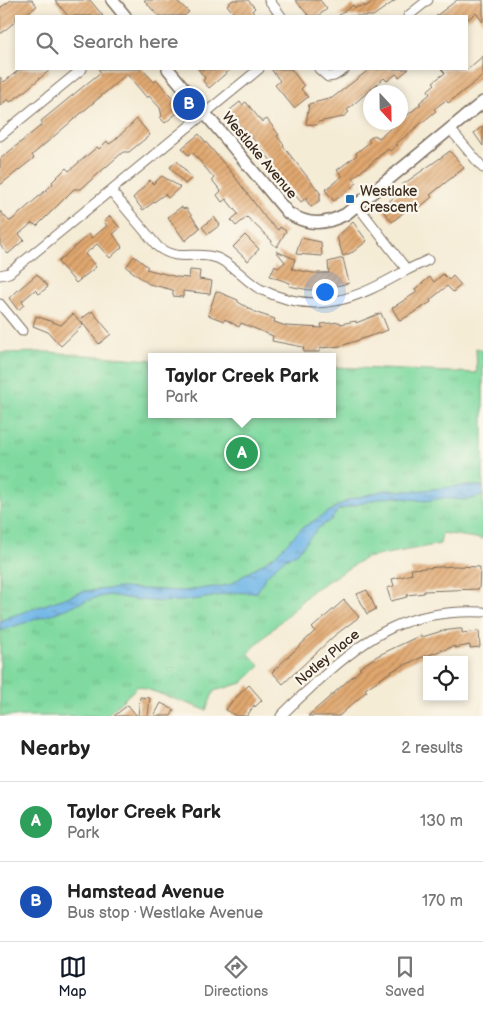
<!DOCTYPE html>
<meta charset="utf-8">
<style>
:root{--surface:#fff;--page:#f6f6f6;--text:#222;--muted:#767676;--line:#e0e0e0;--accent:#111827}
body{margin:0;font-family:"Balsamiq Sans",sans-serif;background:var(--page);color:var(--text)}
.controls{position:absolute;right:15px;bottom:15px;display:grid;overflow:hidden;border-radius:0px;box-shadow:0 2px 8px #0003}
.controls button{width:45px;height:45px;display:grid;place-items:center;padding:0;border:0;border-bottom:1px solid var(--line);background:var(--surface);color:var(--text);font:25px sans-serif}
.compass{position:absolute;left:363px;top:85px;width:45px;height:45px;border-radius:50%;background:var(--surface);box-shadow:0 2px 8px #0003;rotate:158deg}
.you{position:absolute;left:324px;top:291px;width:18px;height:18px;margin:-12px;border:4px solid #fff;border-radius:50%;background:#1a73e8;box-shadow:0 0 0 8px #1a73e833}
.badge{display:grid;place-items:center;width:32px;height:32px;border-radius:50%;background:var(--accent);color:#fff;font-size:16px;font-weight:700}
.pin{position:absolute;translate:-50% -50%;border:2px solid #fff;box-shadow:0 1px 5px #0006}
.popup{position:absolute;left:148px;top:353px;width:188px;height:65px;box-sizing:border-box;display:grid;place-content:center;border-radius:0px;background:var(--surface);filter:drop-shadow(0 1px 4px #0005);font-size:16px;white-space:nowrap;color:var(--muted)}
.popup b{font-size:19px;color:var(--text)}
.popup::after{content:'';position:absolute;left:50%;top:100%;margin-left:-10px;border:10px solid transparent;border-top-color:var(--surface)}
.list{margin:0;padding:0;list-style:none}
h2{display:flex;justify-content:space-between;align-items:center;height:65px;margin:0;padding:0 20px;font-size:21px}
h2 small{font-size:16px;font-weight:400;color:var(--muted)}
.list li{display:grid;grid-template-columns:32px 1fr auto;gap:15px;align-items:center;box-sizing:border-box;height:80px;padding:0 20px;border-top:1px solid var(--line)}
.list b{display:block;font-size:19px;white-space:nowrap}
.list p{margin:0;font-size:16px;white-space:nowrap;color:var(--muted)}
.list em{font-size:16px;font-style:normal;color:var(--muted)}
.icon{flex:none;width:28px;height:28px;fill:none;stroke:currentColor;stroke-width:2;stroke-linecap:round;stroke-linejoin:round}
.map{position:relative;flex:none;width:483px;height:716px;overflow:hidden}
.search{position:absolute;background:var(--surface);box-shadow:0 2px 8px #0003;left:15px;right:15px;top:15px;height:55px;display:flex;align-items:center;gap:12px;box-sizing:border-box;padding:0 18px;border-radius:0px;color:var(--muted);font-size:19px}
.sheet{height:225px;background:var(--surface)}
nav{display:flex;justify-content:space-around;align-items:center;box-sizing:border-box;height:70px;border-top:1px solid var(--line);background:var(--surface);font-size:14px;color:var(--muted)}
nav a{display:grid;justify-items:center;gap:2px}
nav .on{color:var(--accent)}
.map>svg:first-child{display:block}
.park{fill:url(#park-tufts);stroke:#5e825f}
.water{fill:url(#water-ripples);stroke:#567082}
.building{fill:url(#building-hatch)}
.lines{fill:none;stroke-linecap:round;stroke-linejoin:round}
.minor-casing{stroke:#7c6e5e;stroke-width:11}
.tertiary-casing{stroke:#7c6e5e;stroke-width:14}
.minor{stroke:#fff;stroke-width:9}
.tertiary{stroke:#fff;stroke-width:11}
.poi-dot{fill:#1f6fb2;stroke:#fbf7ec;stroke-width:2}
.labels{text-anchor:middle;stroke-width:4.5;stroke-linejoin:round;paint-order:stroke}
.street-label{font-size:14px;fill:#3b2a1e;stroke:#fbf7ec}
.poi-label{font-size:14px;fill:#3b2a1e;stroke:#fbf7ec;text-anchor:start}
</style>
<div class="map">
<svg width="483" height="716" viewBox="0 0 483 716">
<defs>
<pattern id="park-tufts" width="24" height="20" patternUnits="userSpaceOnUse" patternTransform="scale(1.25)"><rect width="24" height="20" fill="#80daa0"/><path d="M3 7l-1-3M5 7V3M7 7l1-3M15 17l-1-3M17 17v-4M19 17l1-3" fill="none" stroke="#70bb89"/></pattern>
<pattern id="water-ripples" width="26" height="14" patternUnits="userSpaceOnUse" patternTransform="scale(1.25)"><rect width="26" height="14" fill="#70b6e7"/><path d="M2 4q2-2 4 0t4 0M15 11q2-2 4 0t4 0" fill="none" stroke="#5d94bb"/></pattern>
<pattern id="building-hatch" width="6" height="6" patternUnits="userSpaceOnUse" patternTransform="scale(1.25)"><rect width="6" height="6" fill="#e1a870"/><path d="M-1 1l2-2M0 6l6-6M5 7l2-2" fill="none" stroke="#b8895b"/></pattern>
</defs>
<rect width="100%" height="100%" fill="#fbf7ec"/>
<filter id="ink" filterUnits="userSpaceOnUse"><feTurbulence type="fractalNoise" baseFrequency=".02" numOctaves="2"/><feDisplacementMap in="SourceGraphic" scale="10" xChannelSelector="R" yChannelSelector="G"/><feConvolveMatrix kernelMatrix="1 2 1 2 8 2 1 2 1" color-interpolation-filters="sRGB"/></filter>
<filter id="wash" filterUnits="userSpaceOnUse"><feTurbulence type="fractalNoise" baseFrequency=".0096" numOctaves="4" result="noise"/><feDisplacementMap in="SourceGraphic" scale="20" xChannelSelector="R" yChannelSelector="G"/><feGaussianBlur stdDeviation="1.12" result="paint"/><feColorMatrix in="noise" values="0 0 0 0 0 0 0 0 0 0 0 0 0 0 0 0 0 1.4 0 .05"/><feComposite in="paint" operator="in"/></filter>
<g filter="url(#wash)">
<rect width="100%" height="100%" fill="#f5ecd6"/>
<path class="park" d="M476,348L483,350V539L442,533L440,544L365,558L313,590L248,653L260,666L242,683L214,691L206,710L138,686L106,716H0V353L47,352L152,360V414H332V367L477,373Z"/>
<path class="water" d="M461,486H483V496L466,500L443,498L425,501L396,497L381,498L338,510L332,519L317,529L298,552L282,561L266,576L257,592C246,594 236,591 226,594C180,604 156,604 110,595C87,598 68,609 46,616C30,621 15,626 0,631V621L9,617L85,591L121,588L184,591L229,585L274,556L302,528L348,500L385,490L415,491Z"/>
<g id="blocks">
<path class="building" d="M11,0H32L37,6L23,16H16V21L0,34V8Z
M55,0H90L103,16H68Z
M144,0H176L189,12L184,16H158Z
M233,0H248L255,8L252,11L256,16H236L227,5Z
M295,0H320L327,9L318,16H309Z
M376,0H396L373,16H338L353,5L355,8L364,5L365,7Z
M457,0H483V22L476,13L467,20V16H436Z
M483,56V76L448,103L446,100L434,109L436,111L396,144L398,145L390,151L388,149L353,178L357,183L334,201L325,190L342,176L337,170L357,155L356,153L370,142L368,140L374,135L379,138L421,104L419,103L430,94L428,90L435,84L433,82L445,73L441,69H468Z
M20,69H51L20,95L10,102L8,99L0,106V77L4,82Z
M98,69H142L154,82L157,80L182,109L165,123L160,118L162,116L160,108L149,96L147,98L127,74L32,155L34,158L0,185V159L43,124L41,121L101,72Z
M198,69H213L214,71L217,69H231L209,88L203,81L205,78Z
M271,69H291L304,86L301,89L308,97L294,108L275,85L280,81Z
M370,69H409L399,77L396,74L387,81L384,78L347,110L349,112L343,117L318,122L317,125L306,124L309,104L332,98Z
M240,102L242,105L246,102L262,122L267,119L279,135L277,136L284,145L283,146L321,194L320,193V200L311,207L306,200L307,197L301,202L276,172L270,163L272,162L257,143L233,118L235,116L230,110Z
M137,119L150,135L129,152H123L81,189H74L37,226L32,223L19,234L24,240L8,254L0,245V211L9,221L12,220L53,184L52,182L66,168L69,171L97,147L99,149L107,141L109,144L114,141Z
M483,126V146L474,133Z
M199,134L232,173L267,220L278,230L280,227L286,231L277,247L271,243L272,241L247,217L236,226L231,220L238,214L226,199L222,202L217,195L221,191L212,180L214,178L192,152L188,155L182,148Z
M450,151L464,168L430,195L432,197L420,207L416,202L392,222L381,208L405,188L402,185Z
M177,161L192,178L185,184L170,167Z
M162,176L180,187L168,198L165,194L143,210L133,198L150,180L153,184Z
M181,207L184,209L186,208L200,228L185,241L168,217Z
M110,216L120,228L113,234L122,247L110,258L97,244L85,254L96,267L76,283L58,262L89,234L92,238L107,226L104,222Z
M214,217L220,225L208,234L202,227Z
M353,222L367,241L353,252L343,256L337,237Z
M245,235L259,249L248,261L233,247Z
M301,238L321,242L322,256L296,254Z
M276,251L295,259L292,269L313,273H329L328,262L343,258L349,283L324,289L309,290L289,286L290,283L270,276L275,265L278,268L285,262Z
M134,256L148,267L146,269L177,277L189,278L190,270L200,271L199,279L212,281L210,294L183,291V297L173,296V290L149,284L126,267Z
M37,274L48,287L39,294L35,290L22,301L24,305L18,310L9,298Z
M443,274L449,280L453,276L461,285L453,292L447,286L430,300L431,302L400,321L392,308L417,292L415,289L430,277L434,282Z
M216,291L238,300V302L257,313L275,319L274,322L286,326L322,328L321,324L340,322V324L356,321V323L381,313L388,330L341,346L321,348L319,352H304L303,347L272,341L273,336L241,323L239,327L225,319L224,321L208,315Z
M92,311L111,334L99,344L80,320Z
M73,314L83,325L61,346L48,332L33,326L36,316L61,325Z
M455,566L480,567L479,589L424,591V593L407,595V597L391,601L387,588L394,586L392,579L412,574L411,569Z
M367,590L376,609L367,614L357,594Z
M344,600L359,617L334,636L283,684L272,672L315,631L312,628Z
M458,629H462V633L479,631L480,647L470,648V645L455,648V646L420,658L394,670L365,689L367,691L339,716H308L361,669L359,668L377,656L421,635L422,637L442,631Z
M249,685L262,700L255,707L254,705L247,716H236L226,710L232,701Z
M140,697L150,698L148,716H138Z
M161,703L174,710L171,716H154Z
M128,705L137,716H114Z"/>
</g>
</g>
<g filter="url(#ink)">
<use href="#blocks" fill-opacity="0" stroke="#7c6e5e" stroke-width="1"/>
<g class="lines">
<defs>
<path id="minor" d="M269,0L281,16
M408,16L428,0
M319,69L328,77L334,76L345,69
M450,129L483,168
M0,136L82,69
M111,191L158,247C179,263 195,250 217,258C233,264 245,281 260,289C317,317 356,299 407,270L357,205
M407,270L428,260
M0,275L9,273L34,253L259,69
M0,304L22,331
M281,716C292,704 305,693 317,682C370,633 409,609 483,612"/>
<path id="tertiary" d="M112,0L125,16
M168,69L288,213C309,226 325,225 346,214L483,102"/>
</defs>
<use href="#minor" class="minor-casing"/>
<use href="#tertiary" class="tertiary-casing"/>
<use href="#minor" class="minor"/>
<use href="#tertiary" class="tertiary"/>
</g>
</g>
<rect class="poi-dot" x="345" y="194" width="10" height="10" rx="2.5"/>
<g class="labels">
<g class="street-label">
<text transform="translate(260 155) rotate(50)" y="5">Westlake Avenue</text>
<text transform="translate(327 657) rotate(-40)" y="5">Notley Place</text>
</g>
<g class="poi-label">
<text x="360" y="196">Westlake<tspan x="360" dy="16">Crescent</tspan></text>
</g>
</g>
</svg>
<div class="controls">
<button><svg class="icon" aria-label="locate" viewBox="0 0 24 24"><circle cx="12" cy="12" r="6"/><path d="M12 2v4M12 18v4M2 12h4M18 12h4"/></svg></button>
</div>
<svg class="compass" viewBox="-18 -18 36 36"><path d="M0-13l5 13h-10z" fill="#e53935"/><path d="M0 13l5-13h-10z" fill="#767676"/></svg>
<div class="you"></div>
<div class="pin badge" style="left:242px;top:453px;background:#2e9e5b">A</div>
<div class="popup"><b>Taylor Creek Park</b>Park</div>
<div class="pin badge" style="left:189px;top:104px;background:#1a4fb4">B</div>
<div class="search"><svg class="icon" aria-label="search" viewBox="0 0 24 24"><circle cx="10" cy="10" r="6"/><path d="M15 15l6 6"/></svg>Search here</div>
</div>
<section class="sheet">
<h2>Nearby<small>2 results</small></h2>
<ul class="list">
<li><span class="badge" style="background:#2e9e5b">A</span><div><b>Taylor Creek Park</b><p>Park</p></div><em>130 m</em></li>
<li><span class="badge" style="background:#1a4fb4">B</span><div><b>Hamstead Avenue</b><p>Bus stop · Westlake Avenue</p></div><em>170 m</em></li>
</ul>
</section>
<nav>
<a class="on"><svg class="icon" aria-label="map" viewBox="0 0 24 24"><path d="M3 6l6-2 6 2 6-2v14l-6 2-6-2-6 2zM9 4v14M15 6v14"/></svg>Map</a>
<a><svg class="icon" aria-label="directions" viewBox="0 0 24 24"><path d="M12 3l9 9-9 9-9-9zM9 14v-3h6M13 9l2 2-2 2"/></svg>Directions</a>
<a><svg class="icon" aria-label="saved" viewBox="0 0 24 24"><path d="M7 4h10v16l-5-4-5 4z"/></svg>Saved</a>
</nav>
